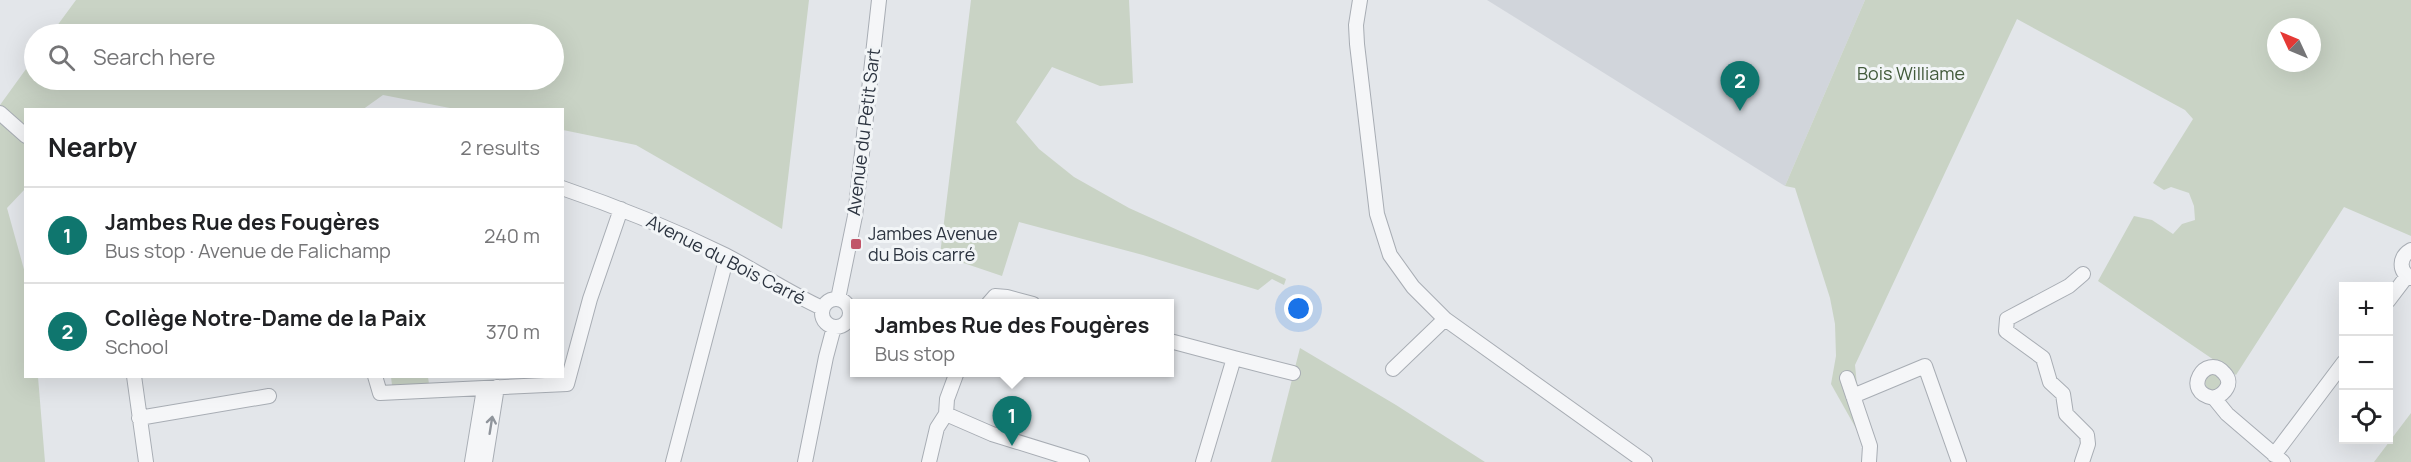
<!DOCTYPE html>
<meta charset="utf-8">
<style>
:root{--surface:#fff;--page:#f2f2f2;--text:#202124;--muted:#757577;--line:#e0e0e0;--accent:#0f766e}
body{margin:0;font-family:Manrope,sans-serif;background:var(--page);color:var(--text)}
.controls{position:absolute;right:18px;bottom:18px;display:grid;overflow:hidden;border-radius:0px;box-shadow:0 6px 24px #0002}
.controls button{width:54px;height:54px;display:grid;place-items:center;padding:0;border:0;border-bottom:2px solid var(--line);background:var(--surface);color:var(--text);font:30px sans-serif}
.compass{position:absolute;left:2267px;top:18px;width:54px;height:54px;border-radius:50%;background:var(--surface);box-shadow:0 6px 24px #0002;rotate:314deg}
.you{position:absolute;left:1299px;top:309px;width:21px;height:21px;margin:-15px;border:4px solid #fff;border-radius:50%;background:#1a73e8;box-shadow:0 0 0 9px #1a73e833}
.badge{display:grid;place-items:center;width:39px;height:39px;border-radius:50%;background:var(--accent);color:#fff;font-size:20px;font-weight:700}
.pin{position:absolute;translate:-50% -50px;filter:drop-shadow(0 2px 3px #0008)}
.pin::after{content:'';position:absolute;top:32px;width:21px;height:18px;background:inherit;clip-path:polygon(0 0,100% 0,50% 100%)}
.popup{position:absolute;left:850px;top:299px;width:324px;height:78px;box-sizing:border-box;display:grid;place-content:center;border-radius:0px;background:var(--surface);filter:drop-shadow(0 2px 4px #0005);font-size:20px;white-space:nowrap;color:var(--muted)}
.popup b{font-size:22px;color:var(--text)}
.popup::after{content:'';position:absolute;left:50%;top:100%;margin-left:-12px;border:12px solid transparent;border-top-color:var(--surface)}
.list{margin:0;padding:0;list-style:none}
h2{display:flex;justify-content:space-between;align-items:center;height:78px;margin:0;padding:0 24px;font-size:26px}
h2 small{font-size:20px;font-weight:400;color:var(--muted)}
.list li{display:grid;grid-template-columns:39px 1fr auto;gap:18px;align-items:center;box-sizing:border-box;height:96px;padding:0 24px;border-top:2px solid var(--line)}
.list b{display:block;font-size:22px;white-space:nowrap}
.list p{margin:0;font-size:20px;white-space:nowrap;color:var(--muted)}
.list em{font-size:20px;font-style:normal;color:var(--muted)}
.icon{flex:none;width:33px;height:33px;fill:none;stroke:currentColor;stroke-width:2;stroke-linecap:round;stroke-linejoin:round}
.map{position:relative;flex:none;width:2411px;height:462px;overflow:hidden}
.search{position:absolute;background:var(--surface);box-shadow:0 6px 24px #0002;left:24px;top:24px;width:540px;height:66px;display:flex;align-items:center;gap:15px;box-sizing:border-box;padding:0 21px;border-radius:33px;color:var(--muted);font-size:22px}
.panel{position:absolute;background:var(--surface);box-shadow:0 6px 24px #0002;left:24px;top:108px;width:540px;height:270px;border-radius:0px}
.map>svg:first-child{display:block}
.built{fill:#d1d5db}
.green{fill:#c9d3c5;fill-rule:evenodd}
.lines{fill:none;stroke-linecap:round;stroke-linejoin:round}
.minor-casing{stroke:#a8adb4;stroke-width:16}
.minor{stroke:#f5f6f8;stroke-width:14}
.oneway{stroke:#90959c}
.poi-dot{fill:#c15569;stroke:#f2f5f7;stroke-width:2}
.labels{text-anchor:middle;stroke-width:6;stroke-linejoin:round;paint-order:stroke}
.park-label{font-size:18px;fill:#425a3b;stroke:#f2f5f7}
.street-label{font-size:18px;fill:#2c3440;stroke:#f2f5f7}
.poi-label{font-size:18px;fill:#2c3440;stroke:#f2f5f7;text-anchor:start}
</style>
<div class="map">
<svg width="2411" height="462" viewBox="0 0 2411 462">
<rect width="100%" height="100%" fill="#e3e6ea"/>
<path class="built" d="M1487,0H1865L1785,186Z"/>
<path class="green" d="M76,0H809L782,229L636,145L563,130L562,110L455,109L383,95L362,110H26L25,189L7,208L25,273L26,376L38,377L45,462H0V105L34,58V80H554V34H51Z
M971,0H1129L1133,83L1100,86L1052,67L1016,122L1039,149L1074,177L1129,208L1286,279L1284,285L1272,279L1258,290L1143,255L1019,222L1002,276L940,255Z
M1865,0H2411V236L2344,207L2236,375L2098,281L2134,216L2152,220L2173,234L2182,224L2195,220L2194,206L2189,193L2171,187L2164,190L2153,183L2193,119L2185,110L2017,19L1855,365L1857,385L1844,390L1858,432L1831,384L1836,356L1835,324L1830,298L1795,188L1785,186ZM2276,27H2312V63H2276Z
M1300,348L1396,405L1485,462H1271Z
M2205 382a8 8 0 1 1 16 0a8 8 0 1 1-16 0Z
M391,377H428L429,384L392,385Z
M2411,413V462H2374Z"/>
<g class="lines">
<defs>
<path id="minor" d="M1360,0L1356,25L1357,44L1377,214L1390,255L1413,287L1445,319L1645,462
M0,113L26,136
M562,188C618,207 672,229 725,255C758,272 789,293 822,308
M2411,250C2399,257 2398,271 2411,278
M838,299L855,216L879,0
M822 313a14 14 0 1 1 28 0a14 14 0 1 1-28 0Z
M2388,301L2407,276
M988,304L995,296L1007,297L1033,304
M1170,341L1234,358L1203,462
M1234,358L1293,373
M1393,369L1445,319
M957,372L947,399L946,414L992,434L1082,462
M134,376L146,462
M375,376L380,393L567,384L590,299L621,209
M1847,378L1870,446L1869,462
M1853,396L1925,366L1959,462
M2214,398C2225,394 2234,383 2224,373C2206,352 2180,393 2214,398L2227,414L2283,462
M139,418L269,396
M2274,455L2344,362
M472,462L484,389
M485,462L497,387
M673,462L727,256
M805,462L826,357L834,327
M929,462L937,428L946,414
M2082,462L2088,444L2087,435L2066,414L2063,394L2050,382L2043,358L2006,331L2007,319L2069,286L2083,274"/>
</defs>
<use href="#minor" class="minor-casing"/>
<use href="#minor" class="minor"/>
</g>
<defs><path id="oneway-shaft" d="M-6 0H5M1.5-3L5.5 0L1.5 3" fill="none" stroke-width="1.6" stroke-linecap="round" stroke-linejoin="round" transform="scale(1.5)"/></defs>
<use class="oneway" href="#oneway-shaft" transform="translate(491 425) rotate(-81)"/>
<rect class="poi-dot" x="850" y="238" width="12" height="12" rx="3"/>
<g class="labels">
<g class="park-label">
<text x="1911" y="80">Bois Williame</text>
</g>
<g class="street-label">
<text transform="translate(864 132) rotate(-83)" y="6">Avenue du Petit Sart</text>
<text transform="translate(726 260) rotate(27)" y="6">Avenue du Bois Carré</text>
</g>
<g class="poi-label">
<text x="868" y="240">Jambes Avenue<tspan x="868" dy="21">du Bois carré</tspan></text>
</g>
</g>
</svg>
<div class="controls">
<button>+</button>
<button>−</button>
<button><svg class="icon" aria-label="locate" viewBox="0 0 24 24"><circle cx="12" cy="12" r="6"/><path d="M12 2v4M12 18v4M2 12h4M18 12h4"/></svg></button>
</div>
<svg class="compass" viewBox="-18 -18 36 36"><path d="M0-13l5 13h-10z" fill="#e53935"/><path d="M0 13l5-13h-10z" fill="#757577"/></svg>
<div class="you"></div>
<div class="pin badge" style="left:1012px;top:446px">1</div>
<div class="popup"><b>Jambes Rue des Fougères</b>Bus stop</div>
<div class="pin badge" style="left:1740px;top:111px">2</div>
<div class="search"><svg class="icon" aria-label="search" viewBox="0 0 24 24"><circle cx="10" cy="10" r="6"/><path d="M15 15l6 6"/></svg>Search here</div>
<section class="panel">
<h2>Nearby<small>2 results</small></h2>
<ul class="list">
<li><span class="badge">1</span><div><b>Jambes Rue des Fougères</b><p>Bus stop · Avenue de Falichamp</p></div><em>240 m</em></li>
<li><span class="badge">2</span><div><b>Collège Notre-Dame de la Paix</b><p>School</p></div><em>370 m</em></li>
</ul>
</section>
</div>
